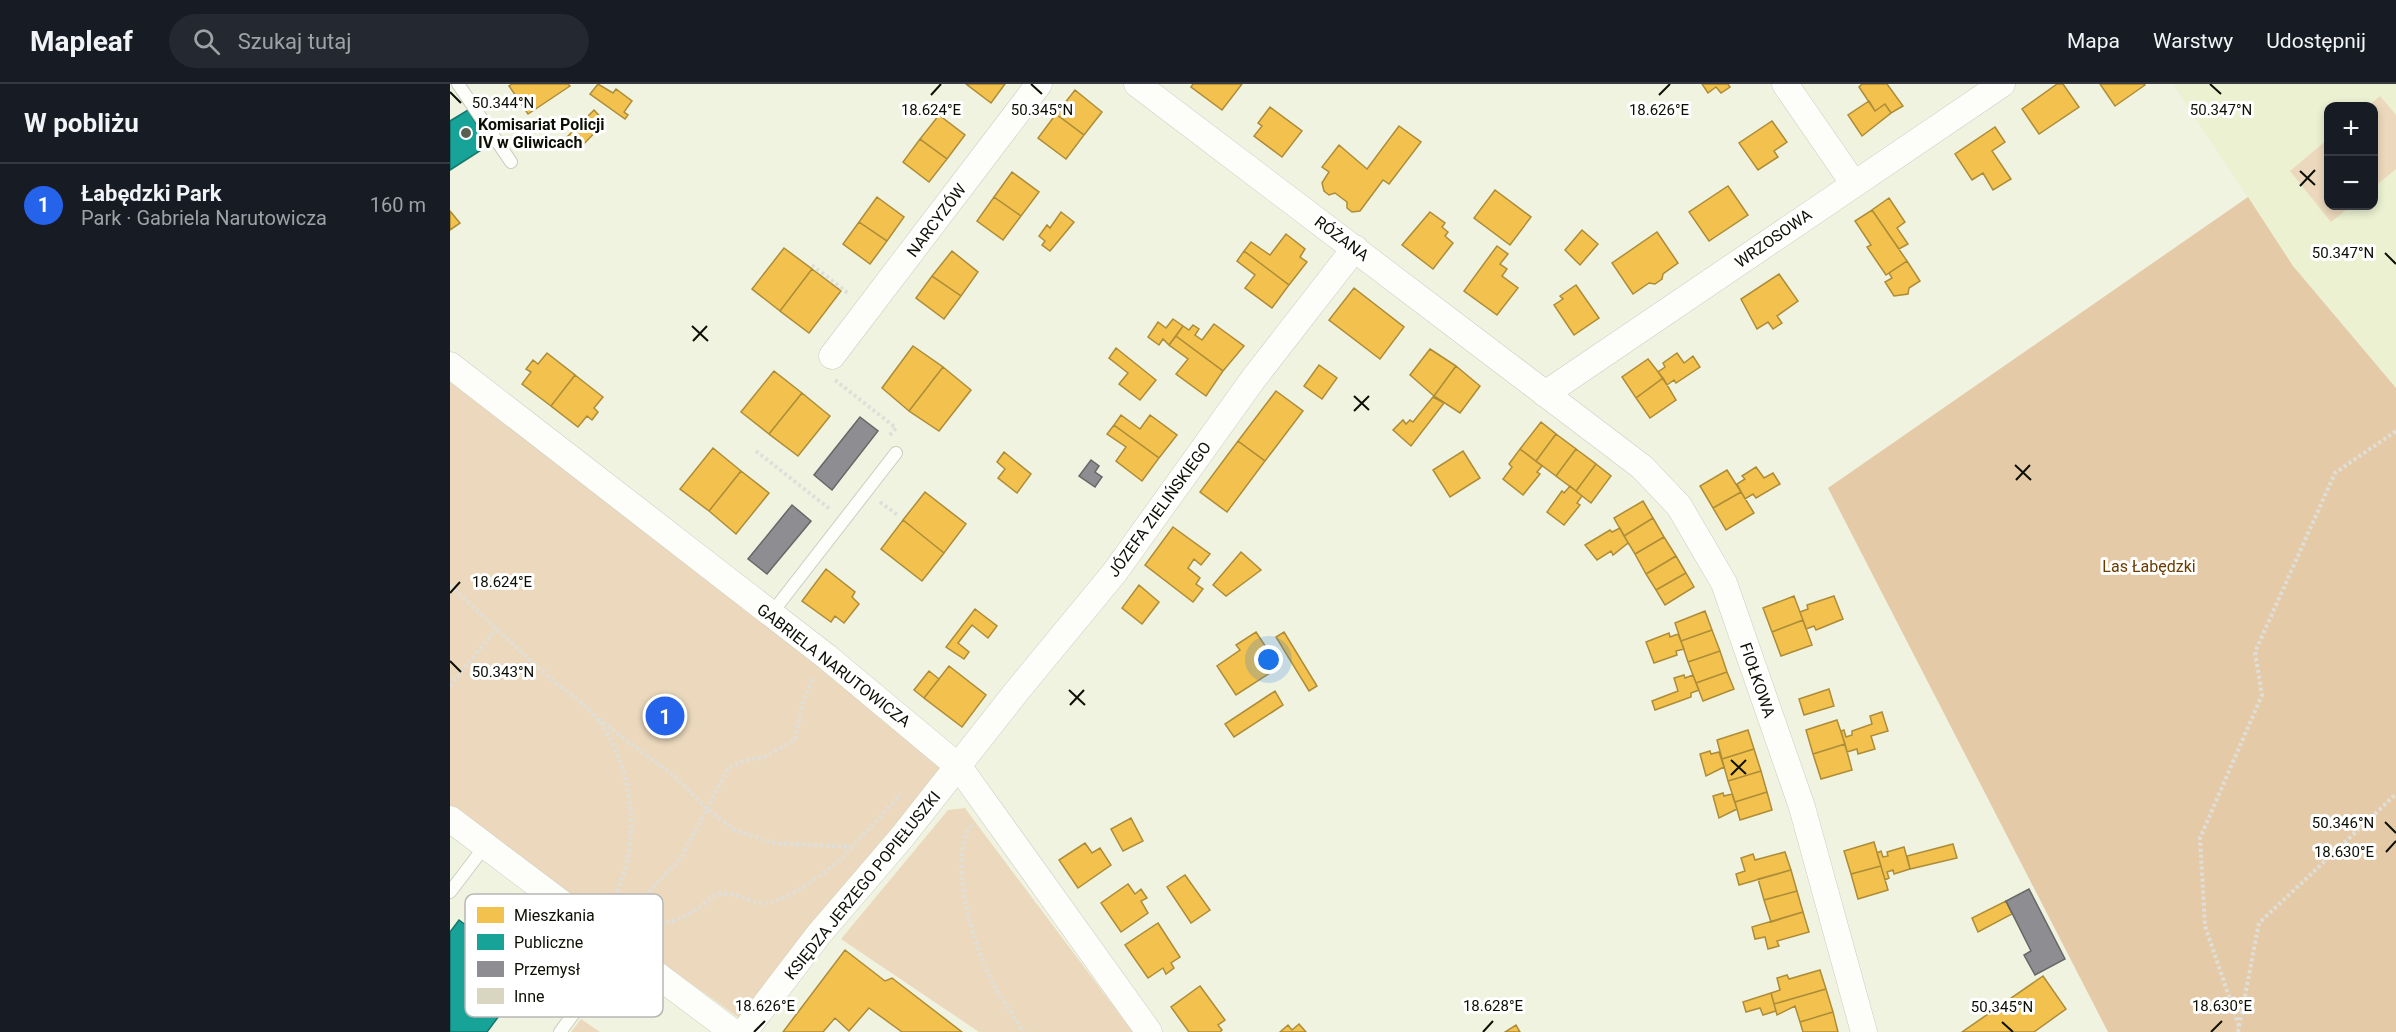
<!DOCTYPE html>
<html lang="pl">
<meta charset="utf-8">
<style>
:root{--surface:#171b24;--page:#242831;--text:#f1f3f6;--muted:#9ea1a6;--line:#363941;--accent:#2563eb}
body{margin:0;font-family:Roboto,sans-serif;background:var(--page);color:var(--text)}
.controls{position:absolute;right:18px;top:18px;display:grid;overflow:hidden;border-radius:12px;box-shadow:0 3px 9px #0003}
.controls button{width:54px;height:54px;display:grid;place-items:center;padding:0;border:0;border-bottom:2px solid var(--line);background:var(--surface);color:var(--text);font:30px sans-serif}
.you{position:absolute;left:819px;top:576px;width:21px;height:21px;margin:-15px;border:4px solid #fff;border-radius:50%;background:#1a73e8;box-shadow:0 0 0 9px #1a73e833}
.badge{display:grid;place-items:center;width:39px;height:39px;border-radius:50%;background:var(--accent);color:#fff;font-size:20px;font-weight:700}
.pin{position:absolute;translate:-50% -50%;border:3px solid #fff;box-shadow:0 2px 6px #0006}
.list{margin:0;padding:0;list-style:none}
h2{display:flex;justify-content:space-between;align-items:center;height:78px;margin:0;padding:0 24px;font-size:26px}
h2 small{font-size:20px;font-weight:400;color:var(--muted)}
.list li{display:grid;grid-template-columns:39px 1fr auto;gap:18px;align-items:center;box-sizing:border-box;height:84px;padding:0 24px;border-top:2px solid var(--line)}
.list b{display:block;font-size:22px;white-space:nowrap}
.list p{margin:0;font-size:20px;white-space:nowrap;color:var(--muted)}
.list em{font-size:20px;font-style:normal;color:var(--muted)}
.icon{flex:none;width:33px;height:33px;fill:none;stroke:currentColor;stroke-width:2;stroke-linecap:round;stroke-linejoin:round}
.map{position:relative;flex:none;width:1946px;height:948px;overflow:hidden}
header{display:flex;align-items:center;gap:36px;box-sizing:border-box;height:84px;padding:0 30px;background:var(--surface);border-bottom:2px solid var(--line)}
header strong{font-size:28px}
nav{display:flex;gap:33px;margin-inline-start:auto;font-size:21px}
.search{width:420px;height:54px;background:var(--page);display:flex;align-items:center;gap:15px;box-sizing:border-box;padding:0 21px;border-radius:33px;color:var(--muted);font-size:22px}
main{display:flex}
aside{flex:1;background:var(--surface)}
.map>svg:first-child{display:block}
.built{fill:#ebf1d1;fill-rule:evenodd}
.green{fill:#ecd9bd}
.forest{fill:#e5caa8}
.homes{fill:#f2c14e;stroke:#ad8c38;stroke-width:1.5}
.public{fill:#17a398;stroke:#14776c;stroke-width:1.5}
.industry{fill:#8d8d92;stroke:#666767;stroke-width:1.5}
.lines{fill:none;stroke-linecap:round;stroke-linejoin:round}
.service-casing{stroke:#cbcebf;stroke-width:14}
.minor-casing{stroke:#cbcebf;stroke-width:27}
.path{stroke:#dfdfda;stroke-width:4;stroke-dasharray:3 3;stroke-linecap:butt}
.service{stroke:#fdfdfa;stroke-width:12}
.minor{stroke:#fdfdfa;stroke-width:26}
.ticks{fill:none;stroke:#0c0f04;stroke-width:2}
.poi-dot{fill:#5b5f51;stroke:#fff;stroke-width:2}
.labels{text-anchor:middle;stroke-width:6;stroke-linejoin:round;paint-order:stroke}
.poi-label{font-size:16px;font-weight:bold;fill:#0c0f04;stroke:#fff;text-anchor:start}
.street-label{font-size:16px;fill:#0c0f04;stroke:#fff}
.park-label{font-size:16px;fill:#6b3c00;stroke:#fff}
.key{fill:#fff;stroke:#b6b7b4;stroke-width:1.5}
.key-label{font-size:16px;fill:#0c0f04}
.ticks-label{font-size:15px;text-anchor:middle;fill:#0c0f04;stroke:#fff;stroke-width:6;stroke-linejoin:round;paint-order:stroke}
</style>
<header>
<strong>Mapleaf</strong>
<div class="search"><svg class="icon" aria-label="search" viewBox="0 0 24 24"><circle cx="10" cy="10" r="6"/><path d="M15 15l6 6"/></svg>Szukaj tutaj</div>
<nav><a>Mapa</a><a>Warstwy</a><a>Udostępnij</a></nav>
</header>
<main>
<aside>
<h2>W pobliżu<small></small></h2>
<ul class="list">
<li><span class="badge">1</span><div><b>Łabędzki Park</b><p>Park · Gabriela Narutowicza</p></div><em>160 m</em></li>
</ul>
</aside>
<div class="map">
<svg width="1946" height="948" viewBox="0 0 1946 948">
<rect width="100%" height="100%" fill="#eff3e0"/>
<path class="built" d="M1723,0H1946V304L1843,182ZM1878,22H1924V122H1878Z"/>
<path class="green" d="M1930,12L1946,31V85L1924,103V22H1918Z
M1878,55V122H1901L1881,138L1840,87Z
M0,293L488,677L490,690L289,934L0,725Z
M515,724L529,743L683,948H529L391,855L498,726Z
M131,935L150,948H121Z"/>
<path class="forest" d="M1798,113L1843,182L1946,304V948H1658L1378,404Z"/>
<path class="homes" d="M62,0H118L120,2L78,30L59,2Z
M148,0L163,9L166,5L182,17L174,28L178,31L175,35L140,10Z
M516,0H555L541,19Z
M743,0H792L772,26L741,3Z
M1252,0H1278L1280,3L1271,9L1266,3L1258,9Z
M1412,0H1437L1453,22L1441,29L1435,20L1425,27L1409,3Z
M1607,0H1613L1629,23L1589,50L1572,25Z
M1650,0H1694L1695,1L1665,22Z
M625,6L652,28L634,51L606,30Z
M1419,17L1425,27L1435,20L1441,29L1412,52L1398,31Z
M820,23L852,47L832,73L804,52L812,42L808,39Z
M144,26L155,38L129,65L117,53Z
M606,30L634,51L616,75L588,54Z
M489,31L515,51L497,75L470,55Z
M1322,37L1337,58L1324,67L1328,73L1308,86L1289,59Z
M949,42L971,58L939,100L933,96L910,127L902,128L897,124V118L885,109L879,111L874,107L872,99L879,88L872,83L889,61L917,85Z
M1545,43L1555,58L1542,67L1561,95L1543,106L1533,89L1522,96L1505,70Z
M470,55L497,75L479,98L453,78Z
M562,88L589,108L571,132L544,113Z
M1278,102L1298,131L1259,157L1239,128Z
M1045,106L1081,133L1060,161L1024,134Z
M427,113L454,133L437,157L409,138Z
M544,113L571,132L553,156L527,137Z
M1439,114L1455,138L1447,144L1458,160L1449,165L1422,126Z
M1422,126L1457,177L1436,191L1417,163L1421,161L1405,137Z
M0,127L10,139L0,146Z
M611,128L624,138L600,167L592,161L595,157L589,152L597,141L600,144Z
M980,128L995,139L992,143L998,148L995,152L1003,159L983,185L952,161Z
M409,138L437,157L420,180L393,160Z
M1132,146L1148,160L1130,181L1115,166Z
M1207,148L1228,179L1213,190L1212,195L1205,200L1199,199L1183,210L1162,179Z
M836,150L855,165L850,173L857,178L839,201L794,167L801,158L820,171Z
M1047,162L1058,170L1050,180L1057,185L1052,192L1068,204L1047,231L1014,207Z
M334,164L362,185L330,227L302,205Z
M502,167L528,188L511,212L482,192Z
M794,167L839,201L822,224L795,204L805,191L787,177Z
M1457,177L1470,197L1459,204L1458,210L1444,212L1435,198L1442,194L1439,189Z
M362,185L391,207L359,249L330,227Z
M1329,190L1348,217L1327,232L1332,239L1323,245L1318,238L1307,245L1291,215Z
M482,192L511,212L494,235L466,214Z
M1126,201L1149,234L1124,251L1104,221L1113,215L1110,212Z
M904,204L954,243L930,275L879,236Z
M723,235L733,242L719,261L713,255L709,261L698,253L708,238L716,244Z
M764,240L794,262L773,287L726,252L733,242L739,246L743,241L749,245L745,251L752,256Z
M726,252L773,287L756,312L726,290L738,275L719,261Z
M463,262L493,283L459,327L432,304Z
M666,264L706,296L690,316L669,300L678,289L659,274Z
M980,265L1006,282L984,312L960,291Z
M97,269L125,291L101,322L72,300L81,288L76,285L83,276L88,280Z
M1227,269L1234,279L1243,272L1250,283L1226,299L1224,296L1217,301L1208,288L1215,283L1213,279Z
M1198,275L1213,294L1186,314L1172,293Z
M869,281L887,294L872,315L854,302Z
M1006,282L1030,302L1010,329L984,312Z
M493,283L521,306L489,347L459,327Z
M324,287L352,309L319,350L291,328Z
M125,291L153,313L144,324L148,328L142,336L137,332L128,343L101,322Z
M1213,294L1226,316L1200,334L1186,314Z
M826,307L853,327L815,377L788,357Z
M352,309L380,332L348,372L319,350Z
M983,313L994,319L961,362L943,346L953,336L956,340L960,336L963,338Z
M671,331L690,345L700,331L727,351L709,374L664,341Z
M1091,338L1106,350L1086,377L1070,365Z
M664,341L709,374L692,397L666,377L676,363L657,350Z
M1106,350L1126,365L1106,392L1086,377Z
M788,357L815,377L777,428L750,408Z
M263,364L291,387L259,427L230,405Z
M1070,365L1092,382L1087,388L1090,390L1073,411L1053,395L1062,383L1059,380Z
M1126,365L1146,380L1126,407L1106,392Z
M1013,367L1030,394L1000,413L983,386Z
M554,368L581,390L567,409L548,394L555,385L547,378Z
M1146,380L1161,392L1141,419L1126,407Z
M1306,383L1314,394L1323,389L1330,400L1306,414L1303,410L1295,415L1287,400L1295,395L1292,392Z
M1277,386L1291,408L1263,424L1250,402Z
M291,387L319,409L286,450L259,427Z
M1120,402L1132,412L1127,419L1130,421L1114,441L1097,428L1112,407L1114,409Z
M475,408L516,440L494,469L453,436Z
M1291,408L1304,429L1276,446L1263,424Z
M1193,417L1203,434L1174,452L1164,434Z
M1203,434L1214,453L1185,470L1174,452Z
M453,436L494,469L472,497L431,465Z
M723,443L760,470L751,481L744,475L738,484L750,494L746,500L753,505L743,518L695,481Z
M1170,444L1178,459L1163,471L1161,467L1147,476L1135,461L1160,446L1162,448Z
M1214,453L1226,472L1196,490L1185,470Z
M791,468L811,486L776,512L763,501Z
M1226,472L1236,489L1206,506L1196,490Z
M376,485L405,508L402,513L409,520L394,539L385,532L381,538L352,517Z
M1236,489L1244,503L1215,521L1206,506Z
M689,501L709,518L692,540L672,524Z
M1344,512L1353,536L1322,548L1313,524Z
M1384,512L1393,535L1366,546L1364,542L1356,545L1350,528L1358,525L1357,521Z
M525,525L547,542L538,554L522,541L508,559L519,568L514,575L496,563Z
M1255,527L1262,546L1231,557L1225,539Z
M1353,536L1362,561L1331,572L1322,548Z
M1262,546L1270,567L1238,578L1231,557Z
M806,548L829,583L786,611L767,582L790,566L786,561Z
M834,548L867,602L859,607L826,553Z
M1219,549L1220,553L1228,550L1234,565L1226,567L1227,571L1204,579L1196,558Z
M1270,567L1277,588L1246,599L1238,578Z
M499,582L536,611L512,643L474,614Z
M479,587L489,595L474,614L464,606Z
M1277,588L1284,605L1253,617L1246,599Z
M1234,591L1235,594L1243,591L1249,606L1241,609V613L1205,626L1202,617L1228,607L1224,594Z
M1379,605L1384,622L1354,631L1349,615Z
M825,607L833,621L784,653L775,640Z
M1432,628L1438,647L1421,652L1425,665L1408,670L1407,665L1397,668L1391,647L1394,646L1396,653L1402,651V647L1422,640L1420,632Z
M1387,636L1395,660L1363,670L1356,646Z
M1298,646L1304,665L1272,675L1267,656Z
M1395,660L1402,686L1371,695L1363,670Z
M1304,665L1311,687L1278,697L1272,675Z
M1260,667L1261,670L1269,668L1274,683L1256,692L1250,670Z
M1311,687L1317,708L1285,718L1278,697Z
M1317,708L1322,726L1290,736L1285,718Z
M1273,709L1274,712L1282,710L1287,725L1269,734L1263,712Z
M681,734L693,757L673,767L661,745Z
M1424,758L1431,782L1401,790L1394,767Z
M635,759L642,769L650,764L661,781L628,804L609,776Z
M1503,760L1507,774L1460,785L1457,772Z
M1454,763L1460,785L1444,790L1443,786L1437,788L1439,794L1435,796L1427,769L1431,767L1433,773L1438,772L1437,768Z
M1335,768L1341,786L1289,801L1286,790L1295,787L1291,774L1303,770L1305,776Z
M1431,782L1438,806L1408,815L1401,790Z
M1341,786L1347,807L1314,816L1308,795Z
M735,791L760,826L741,839L717,803Z
M678,800L685,810L691,805L697,814L691,817L698,829L671,848L651,819Z
M1347,807L1353,828L1321,838L1314,816Z
M1556,817L1562,830L1528,848L1522,834Z
M1353,828L1359,848L1327,857L1329,862L1318,865L1315,853L1305,855L1302,843Z
M708,839L730,873L721,879L724,884L716,890L713,884L698,894L675,861Z
M395,866L435,897L442,894L512,948H452L419,924L399,947L385,934L373,948H333Z
M1370,886L1376,905L1324,920L1321,909L1330,906L1327,894L1337,891L1339,895Z
M1593,892L1616,925L1584,948H1512Z
M750,902L775,936L768,941L772,946L770,948H739L721,923Z
M1376,905L1383,928L1350,938L1345,922L1327,931L1324,920Z
M1321,909L1326,927L1313,931L1310,924L1296,928L1293,918Z
M1383,928L1388,948H1353L1350,938Z
M849,940L856,948H830L838,941L842,946Z
M1066,941L1070,948H1055Z"/>
<path class="public" d="M18,26L39,61L0,86V37Z
M9,836L81,889L37,948H0V848Z"/>
<path class="industry" d="M410,333L428,347L382,406L364,391Z
M641,376L649,382L645,388L652,393L645,403L629,392Z
M342,421L361,437L317,490L298,475Z
M1579,805L1615,875L1585,891L1574,871L1581,867L1556,817Z"/>
<g class="lines">
<defs>
<path id="service" d="M8,0L61,78
M321,530L446,369
M0,808L35,762
M110,948L171,866"/>
<path id="minor" d="M687,0L1192,383L1229,422L1274,499L1352,723L1414,948
M1335,0L1404,100
M382,272L589,0
M0,281L377,573L509,683L699,948
M1095,310L1552,0
M0,735L283,948
M294,948L369,850L452,753L567,607L665,488L804,294L905,164"/>
</defs>
<use href="#service" class="service-casing"/>
<use href="#minor" class="minor-casing"/>
<path class="path" d="M362,181L399,210
M385,296L446,344L439,352
M306,367L381,426
M430,418L449,432
M0,501C33,533 66,563 100,594C115,607 136,620 148,636C187,687 193,771 157,825
M0,602L46,545
M148,635L223,691L257,725L285,746L324,759L402,763L451,710
M522,741C498,772 521,851 536,884C546,907 560,928 574,948
M163,817L169,822L192,815L231,774L279,683L300,675L312,674L345,656L352,620L363,593
M171,823C204,841 218,845 250,823C256,818 262,812 269,810C285,807 298,819 314,819C335,820 388,781 401,764
M1789,942L1755,842L1750,754L1812,611L1805,568L1885,389L1946,347
M1788,948L1809,839L1946,710"/>
<use href="#service" class="service"/>
<use href="#minor" class="minor"/>
</g>
<path class="ticks" d="M581,0L592,10M1760,0L1771,10M0,8L11,19M481,11L491,0M1209,11L1220,0M1850,87L1865,101M1850,102L1865,86M1935,169L1946,180M242,242L258,257M243,257L257,242M904,312L919,326M904,327L919,312M1565,381L1581,396M1566,396L1580,381M0,509L10,498M0,577L11,588M619,606L635,621M620,621L634,606M1281,676L1296,690M1281,691L1296,676M1935,738L1946,749M1936,768L1946,757M1552,938L1563,948M304,948L315,937M1033,948L1043,937M1761,948L1772,937"/>
<circle class="poi-dot" cx="16" cy="49" r="6"/>
<g class="labels">
<g class="poi-label">
<text x="28" y="46">Komisariat Policji<tspan x="28" dy="18">IV w Gliwicach</tspan></text>
</g>
<g class="street-label">
<text transform="translate(486 136) rotate(-53)" y="6">NARCYZÓW</text>
<text transform="translate(892 154) rotate(37)" y="6">RÓŻANA</text>
<text transform="translate(1323 154) rotate(-35)" y="6">WRZOSOWA</text>
<text transform="translate(709 425) rotate(-54)" y="6">JÓZEFA ZIELIŃSKIEGO</text>
<text transform="translate(384 581) rotate(38)" y="6">GABRIELA NARUTOWICZA</text>
<text transform="translate(1308 596) rotate(71)" y="6">FIOŁKOWA</text>
<text transform="translate(412 801) rotate(-51)" y="6">KSIĘDZA JERZEGO POPIEŁUSZKI</text>
</g>
<g class="park-label">
<text x="1699" y="488">Las Łabędzki</text>
</g>
</g>
<rect x="15" y="810" width="198" height="123" rx="9" class="key"/>
<rect x="27" y="823" width="27" height="16" fill="#f2c14e"/>
<rect x="27" y="850" width="27" height="16" fill="#17a398"/>
<rect x="27" y="877" width="27" height="16" fill="#8d8d92"/>
<rect x="27" y="904" width="27" height="16" fill="#d8d6c1"/>
<g class="key-label">
<text x="64" y="837">Mieszkania</text>
<text x="64" y="864">Publiczne</text>
<text x="64" y="891">Przemysł</text>
<text x="64" y="918">Inne</text>
</g>
<g class="ticks-label">
<text x="53" y="24">50.344°N</text>
<text x="1771" y="31">50.347°N</text>
<text x="592" y="31">50.345°N</text>
<text x="481" y="31">18.624°E</text>
<text x="1209" y="31">18.626°E</text>
<text x="1893" y="174">50.347°N</text>
<text x="52" y="503">18.624°E</text>
<text x="53" y="593">50.343°N</text>
<text x="1893" y="744">50.346°N</text>
<text x="1894" y="773">18.630°E</text>
<text x="315" y="927">18.626°E</text>
<text x="1043" y="927">18.628°E</text>
<text x="1772" y="927">18.630°E</text>
<text x="1552" y="928">50.345°N</text>
</g>
</svg>
<div class="controls">
<button>+</button>
<button>−</button>
</div>
<div class="you"></div>
<div class="pin badge" style="left:215px;top:632px">1</div>
</div>
</main>
